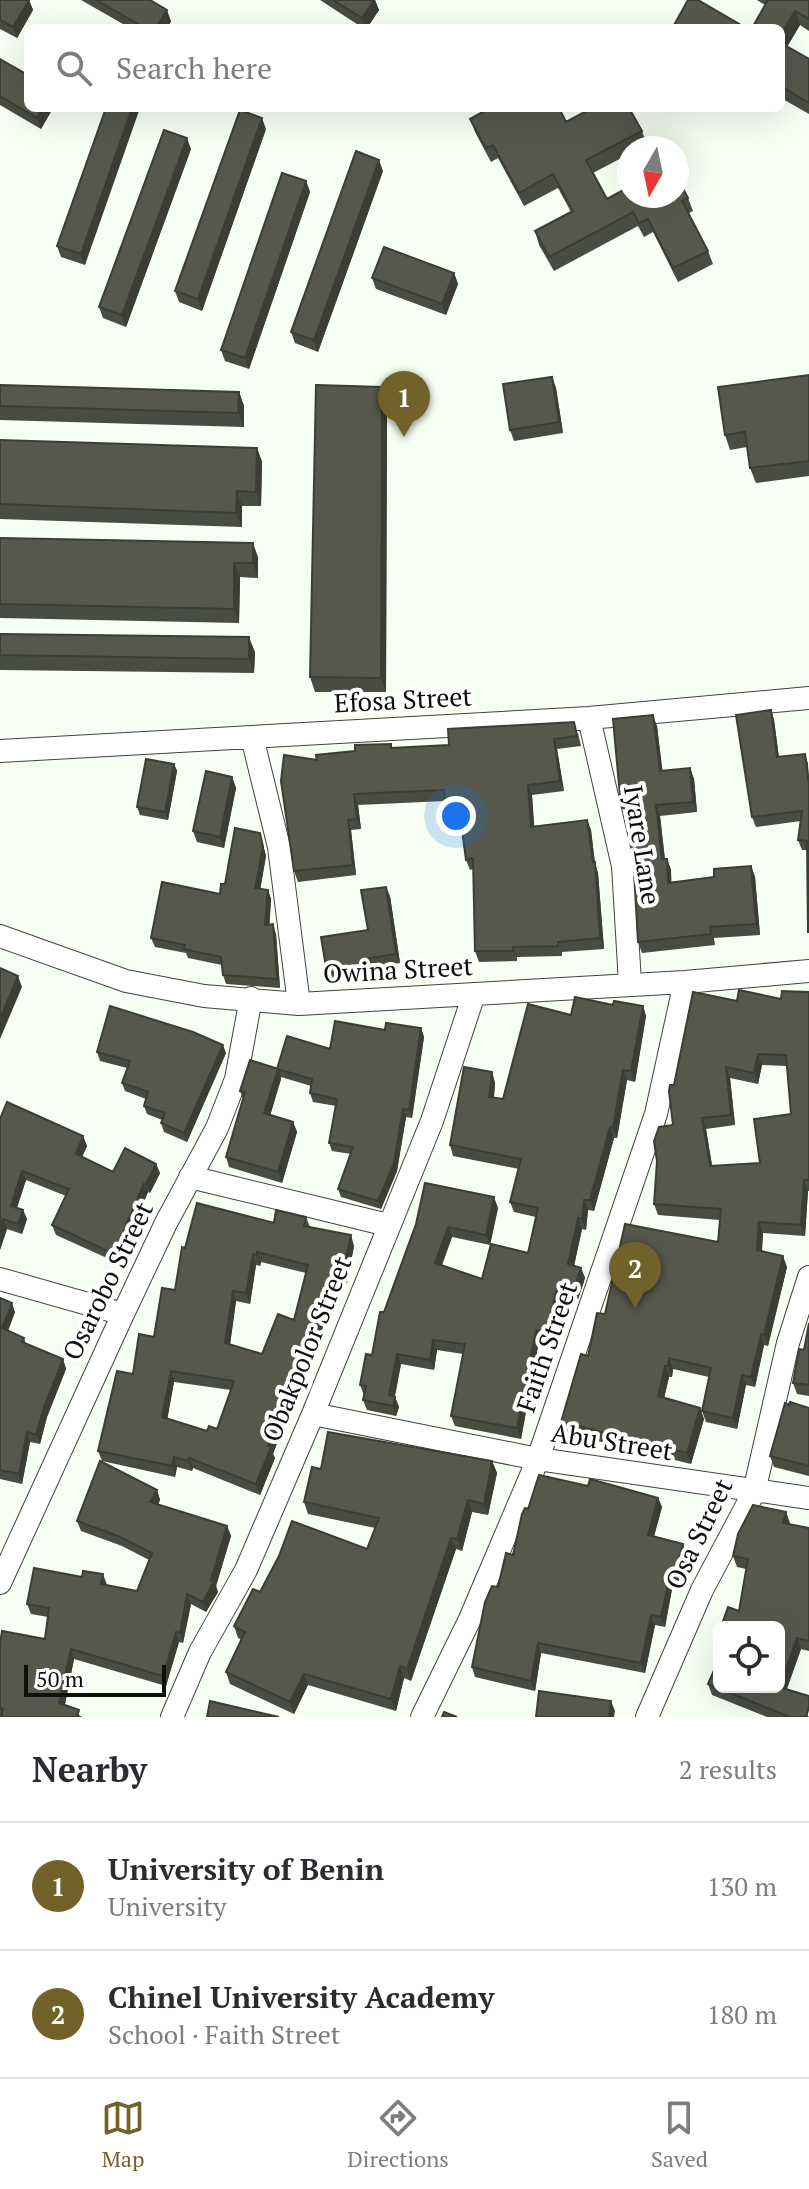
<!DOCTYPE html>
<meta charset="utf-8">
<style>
:root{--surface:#fff;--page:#f7f7f7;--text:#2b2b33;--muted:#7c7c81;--line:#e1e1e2;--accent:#71622a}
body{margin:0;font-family:"PT Serif",serif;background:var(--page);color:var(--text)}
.controls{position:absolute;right:24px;bottom:24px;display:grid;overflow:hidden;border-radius:12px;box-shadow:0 8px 32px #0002}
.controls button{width:72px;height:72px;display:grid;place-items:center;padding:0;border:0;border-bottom:2px solid var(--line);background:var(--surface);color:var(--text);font:40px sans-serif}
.compass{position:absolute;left:617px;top:136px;width:72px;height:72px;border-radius:50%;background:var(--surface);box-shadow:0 8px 32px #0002;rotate:189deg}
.scale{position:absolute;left:24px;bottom:20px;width:142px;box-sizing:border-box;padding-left:8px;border:4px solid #0f0f0f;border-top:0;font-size:22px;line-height:28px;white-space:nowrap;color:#0f0f0f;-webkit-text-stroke:6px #fff;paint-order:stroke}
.you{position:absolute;left:456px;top:816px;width:28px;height:28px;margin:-20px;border:6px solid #fff;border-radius:50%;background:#1a73e8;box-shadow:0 0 0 12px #1a73e833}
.badge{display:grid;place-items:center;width:52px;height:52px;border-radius:50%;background:var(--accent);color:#fff;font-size:26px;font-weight:700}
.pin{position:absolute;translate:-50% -66px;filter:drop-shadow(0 2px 4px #0008)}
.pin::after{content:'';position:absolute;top:42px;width:28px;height:24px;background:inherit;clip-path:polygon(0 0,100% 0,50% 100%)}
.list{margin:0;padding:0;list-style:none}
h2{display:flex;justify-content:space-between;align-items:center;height:104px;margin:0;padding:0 32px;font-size:34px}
h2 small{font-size:26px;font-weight:400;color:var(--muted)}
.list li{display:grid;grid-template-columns:52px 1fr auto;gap:24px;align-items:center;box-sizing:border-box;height:128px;padding:0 32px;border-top:2px solid var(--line)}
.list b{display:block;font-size:30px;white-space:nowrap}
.list p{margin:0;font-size:26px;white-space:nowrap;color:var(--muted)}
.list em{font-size:26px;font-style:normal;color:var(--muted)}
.icon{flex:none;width:44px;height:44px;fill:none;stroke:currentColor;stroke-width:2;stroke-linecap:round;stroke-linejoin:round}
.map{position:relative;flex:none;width:809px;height:1717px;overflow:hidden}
.search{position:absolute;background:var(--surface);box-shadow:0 8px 32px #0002;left:24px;right:24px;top:24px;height:88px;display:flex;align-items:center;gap:20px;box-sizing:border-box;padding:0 28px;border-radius:12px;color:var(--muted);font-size:30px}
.sheet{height:360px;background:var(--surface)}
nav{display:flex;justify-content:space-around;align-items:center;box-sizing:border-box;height:112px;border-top:2px solid var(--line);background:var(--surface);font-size:22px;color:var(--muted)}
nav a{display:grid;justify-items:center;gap:4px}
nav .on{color:var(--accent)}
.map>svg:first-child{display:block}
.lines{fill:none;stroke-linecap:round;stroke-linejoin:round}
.street-casing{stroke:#424242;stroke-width:24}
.street{stroke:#fff;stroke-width:22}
.wall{fill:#494c40;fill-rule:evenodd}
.shaded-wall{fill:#3c3e34}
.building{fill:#55584b;stroke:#3c3e34;stroke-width:2;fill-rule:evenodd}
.labels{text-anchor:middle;stroke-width:8;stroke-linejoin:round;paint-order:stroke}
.street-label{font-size:26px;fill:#0f0f0f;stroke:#fff}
</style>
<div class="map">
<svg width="809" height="1717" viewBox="0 0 809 1717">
<rect width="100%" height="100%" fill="#f6fff1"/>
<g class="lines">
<defs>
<path id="street" d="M589,718L623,866L630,983
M252,737L279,847L299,1004
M0,751L589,718L809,698
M0,936L126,981L204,996L299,1004L685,982L809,971
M190,1177L388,1225
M0,1279L123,1314
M313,1414L538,1459L809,1498
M0,1583L123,1314L166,1223L217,1128L236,1079L251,998
M172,1717L200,1652L246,1570L313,1414L432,1121L474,994
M422,1717L470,1619L538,1459L656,1114L685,982
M647,1717L702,1590L754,1492L788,1343L809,1277"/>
</defs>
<use href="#street" class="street-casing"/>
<use href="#street" class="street"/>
</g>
<path class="wall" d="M0,0H29L33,10L17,38L0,29Z
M81,0H150L171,21L167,28H130Z
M320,0H375L379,10L367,28H363Z
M757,0H809V31L800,25L787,47L809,59V114L781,98V28L765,5Z
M0,59L53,108L41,129L0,105Z
M106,108L85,265L61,257L57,246Z
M470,119L566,122L642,131L647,145L641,148H629V154L593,173L607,199L688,198L693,211L689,213L708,251L713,264L678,282L653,232L644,237L638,226L554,271L539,245L535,231L571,212L558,188L524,206L498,158L491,162L475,132Z
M266,129L202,311L179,302L175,291Z
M191,149L126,327L103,318L99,307Z
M383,171L318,352L295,343L291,332Z
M306,181L310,192L249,369L225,361L221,350Z
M454,273L458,284L446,315L376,289L372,278Z
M809,375V476L756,483L750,468L747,447L730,450L725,435Z
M552,377L556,388L563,433L514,441L510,430Z
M0,385L239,392L244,406V427L0,420Z
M387,401L386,692H315L310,677Z
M0,440L257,448L262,462L261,506H242V527L0,519Z
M0,538L258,557V578L240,577L239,623L0,618Z
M0,634L255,652L254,673L0,670Z
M771,710L774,720L779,757L805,754L808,764L809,935L807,850H802L798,840L801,821L756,827L752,817Z
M657,726L662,771L690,768L694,779L697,812L660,816L665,859H667L671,870V882L714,877L751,866L755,877L760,935L714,938L715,945L642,953L638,942L633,854L628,819H627L623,808Z
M578,733L581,746L557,749L564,791L532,795L534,826L587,820L591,830L595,864L598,873L604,949L562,952V956L517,957V961L479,962L475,951L474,869L470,870L466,860L462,833L450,834L446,823L445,801L358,805L361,829L351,830L356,875L298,882L294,871L317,760L391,744L392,748L449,745Z
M174,764L177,771L168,820L140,815L137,807Z
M232,777L236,788L224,848L197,842L193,831Z
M260,833L266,856L260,889L268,890L271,899L269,925L276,934L280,988L226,984L223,975L222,965L188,958L186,953L155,947L151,938L220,894Z
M390,896L400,963L373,967L374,976L331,983L327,973L368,930Z
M809,992V1191H808L805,1236L763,1233L762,1251L787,1267L768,1346L764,1345L755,1387L746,1385L737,1429L706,1422L702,1411L709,1377L673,1369L672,1377H669L664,1398L700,1408L704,1419L691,1464L565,1433L561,1422L605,1314L718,1242L720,1220L658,1215L654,1204L673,1125L674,1085L737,1001L781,999ZM762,1065L787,1066L791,1114L760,1163L712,1166L706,1129L735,1125L730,1078L758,1084Z
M613,1005L643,1006L646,1016L635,1082L627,1080L617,1138H614L594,1211L588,1210L586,1230L582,1229L574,1266L581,1268L585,1278L583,1285L578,1299L562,1295L550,1343L539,1341L521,1439L455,1426L451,1416L463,1354L437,1350L434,1370L401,1364L395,1397L399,1407L396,1416L367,1410L363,1400L364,1395L360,1385L372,1355L384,1312L416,1224L498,1208L490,1245L452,1237L442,1265L482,1279L528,1253L536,1217L514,1212L510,1202L519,1169L453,1156L450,1145L492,1072L495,1083L494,1098L503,1099L571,1015Z
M421,1028L424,1037L412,1118L406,1117L397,1171L381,1209L341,1197L338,1189L351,1154L332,1151L329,1143L336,1106L313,1102L310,1093L311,1086L281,1077V1079L270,1115L293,1122L297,1132L282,1183L229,1167L226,1157L243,1099L240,1091L277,1069L330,1049L385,1030Z
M97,1052L226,1053L187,1142L164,1132L161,1123L162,1120L147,1114L144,1106L146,1099L125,1091L122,1083L127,1068L100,1061Z
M0,1119L83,1136L87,1146L82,1157L113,1172L156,1164L160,1173L150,1193L148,1192L118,1263L56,1235L52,1225L66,1196L26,1180L17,1208L23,1210L27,1219L22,1234L7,1229L0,1250Z
M306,1217L310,1227L354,1246L347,1283L340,1281L330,1324L325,1322L307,1368L305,1367L293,1406L291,1405L273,1454L275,1458L260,1495L193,1468L192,1471L177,1467L175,1477L102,1461L98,1451L133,1374L154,1337L175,1290L274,1223ZM261,1262L306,1273L294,1320L262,1354L230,1344L236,1301L250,1304L256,1265L260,1266ZM174,1382L231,1390L217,1429L207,1431L167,1418Z
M0,1298L15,1312L8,1331L24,1338L26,1344L63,1359L66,1369L47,1417L40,1444L30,1442L22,1484L0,1479Z
M809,1323V1396L797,1394L793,1383L804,1350Z
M809,1408V1476L774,1467L770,1456Z
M492,1461L497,1473L488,1515L472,1512L462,1551L456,1549L411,1681L404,1678L396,1711L308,1685L294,1714L230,1684L226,1672L242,1640L238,1638L234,1626L260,1592L367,1549L375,1528L308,1514L304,1502L321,1469Z
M588,1486L658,1498L662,1507L654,1536L686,1554L676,1590L672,1589L665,1627L655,1625L645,1673L541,1653L535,1691L475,1677L472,1667L498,1587L513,1555L528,1509Z
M157,1490L160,1500L158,1505L227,1526L231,1536L216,1586L218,1592L206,1612L191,1604L183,1643L179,1642L166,1686L74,1659L65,1705L82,1717H0V1643L45,1639L48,1617L31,1614L27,1604L82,1577L107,1585L137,1591L149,1560L122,1546L81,1531L77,1521Z
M786,1512L789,1524L809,1528V1651L801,1649L787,1689L809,1717H767L712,1695L708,1684L739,1611L746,1569L737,1567L733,1556Z"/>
<path class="shaded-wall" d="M29,0L33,10L17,38L13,27Z
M374,0H375L379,10L367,28H365L362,18Z
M167,10L171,21L167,28H156Z
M795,11L800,25L782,55L781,51V34Z
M42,108H53L41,129L37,118Z
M132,108H140L85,265L81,254Z
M262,118L266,129L202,311L198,299Z
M187,138L191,149L126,327L122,315Z
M379,160L383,171L318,352L314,340Z
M306,181L310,192L249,369L245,358Z
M454,273L458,284L446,315L442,304Z
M552,377L556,388L563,433L559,422Z
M382,387L387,401L386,692L381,678Z
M239,392L244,406V427L238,413Z
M257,448L262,462L261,506L256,492Z
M237,491L242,506V527L236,513Z
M253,543L258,557V578L253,563Z
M234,563L240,577L239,623L234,609Z
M249,637L255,652L254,673L249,659Z
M771,710L774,720L780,767L777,757Z
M653,715L657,726L664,782L660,771Z
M554,739L557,749L564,791L560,781Z
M805,754L808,764L809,784Z
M174,764L177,771L168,820L165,812Z
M690,768L694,779L697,812L693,802Z
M232,777L236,788L224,848L220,837Z
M528,785L532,795L535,837L531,827Z
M354,794L358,805L361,829L357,819Z
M656,805L660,816L666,870L662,859Z
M348,820L351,830L356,875L353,865Z
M587,820L591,830L595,864L598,873L604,949L600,938Z
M260,833L266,856L259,897L255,888Z
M667,859L671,870L672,894L668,883Z
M751,866L755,877L760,935L756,924Z
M386,887L390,896L400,963L396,954Z
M268,890L271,899L269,934L265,925Z
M273,924L276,934L280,988L277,979Z
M18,976L22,987L0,1039V1018Z
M643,1006L646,1016L635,1082L631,1071Z
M421,1028L424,1037L412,1118L409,1110Z
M223,1045L226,1053L187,1142L184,1133Z
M758,1054L762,1065L758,1084L754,1073Z
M726,1067L730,1078L735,1125L731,1115Z
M278,1069L281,1079L268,1123L264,1113Z
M623,1070L627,1080L617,1138L613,1128Z
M492,1072L495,1083L493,1107L489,1097Z
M403,1109L406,1117L397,1171L381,1209L378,1201Z
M702,1118L706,1129L714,1177L710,1166Z
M293,1122L297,1132L282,1183L278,1172Z
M610,1127L614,1138L594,1211L590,1200Z
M83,1136L87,1146L79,1164L76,1154Z
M156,1164L160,1173L150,1193L146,1184Z
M22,1171L26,1180L14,1216L11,1206Z
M804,1180L808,1191L805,1236L801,1225Z
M144,1183L148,1192L118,1263L114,1254Z
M494,1197L498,1208L490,1245L486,1235Z
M584,1200L588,1210L586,1230L582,1219Z
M23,1210L27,1219L22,1234L18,1224Z
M578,1218L582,1229L572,1275L568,1264Z
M3,1219L7,1229L0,1250V1229Z
M759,1222L763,1233L761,1261L757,1250Z
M448,1227L452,1237L439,1273L435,1263Z
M351,1235L354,1246L347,1283L343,1272Z
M257,1252L261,1262L260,1266L256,1255Z
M253,1254L256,1265L250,1304L246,1293Z
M783,1256L787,1267L768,1346L764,1335Z
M581,1268L585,1278L578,1299L574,1289Z
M337,1271L340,1281L330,1324L326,1313Z
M558,1284L562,1295L550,1343L546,1333Z
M233,1291L236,1301L229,1353L225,1343Z
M12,1303L15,1312L5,1338L2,1328Z
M321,1312L325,1322L307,1368L303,1358Z
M536,1330L539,1341L521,1439L517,1428Z
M761,1334L764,1345L755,1387L751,1377Z
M433,1340L437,1350L434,1370L430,1360Z
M397,1354L401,1364L394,1398L395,1397L399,1407L396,1416L389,1395Z
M301,1357L305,1367L293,1406L290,1396Z
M669,1358L673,1369L672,1377L668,1366Z
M63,1359L66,1369L47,1417L40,1444L36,1435L44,1407Z
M665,1366L669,1377L662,1407L658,1396Z
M171,1371L174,1382L166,1427L162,1417Z
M742,1375L746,1385L737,1429L733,1418Z
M287,1395L291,1405L273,1454L275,1458L260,1495L256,1484Z
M700,1408L704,1419L691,1464L687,1453Z
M27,1432L30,1442L22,1484L19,1474Z
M174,1457L177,1467L175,1477L172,1466Z
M189,1458L193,1468L192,1471L188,1461Z
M492,1461L497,1473L488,1515L484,1504Z
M157,1490L160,1500L154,1513L150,1502Z
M658,1498L662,1507L652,1544L648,1535Z
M468,1500L472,1512L462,1551L457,1539Z
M786,1512L790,1523L787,1534L783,1523Z
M227,1526L231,1536L216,1586L218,1592L206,1612L203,1602L211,1580Z
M451,1538L456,1549L411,1681L407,1669Z
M683,1544L686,1554L676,1590L673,1581Z
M103,1574L107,1585L101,1584Z
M669,1580L672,1589L665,1627L661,1617Z
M187,1594L191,1604L183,1643L180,1633Z
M651,1615L655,1625L645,1673L641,1663Z
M176,1632L179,1642L166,1686L163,1676Z
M797,1638L801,1649L783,1698L779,1687Z
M538,1643L541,1653L535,1691L531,1681Z
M71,1649L74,1659L63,1713L59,1703Z
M400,1666L404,1678L396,1711L391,1699Z
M304,1674L308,1685L294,1714L290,1702Z
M611,1701L615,1711L614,1717H609Z"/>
<path class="building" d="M0,0H29L13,27L0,20Z
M96,0H150L167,10L156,28H145Z
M333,0H374L362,18Z
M688,0H698L746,28H680L674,25Z
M768,0H809V19L795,11L781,34V28H752Z
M781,43L809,59V103L781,86Z
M0,59L28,75V108H42L37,118L0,96Z
M106,108H132L81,254L57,246Z
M490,108H559L566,122L592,108H629L642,131L586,160L607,199L629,187V196H677V177L688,198L682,201L708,251L673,268L648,219L639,223L633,212L549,257L535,231L573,211L553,174L519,193L493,145L486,148L470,119Z
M240,110L262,118L198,299L175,291Z
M164,130L187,138L122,315L99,307Z
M356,151L379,160L314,340L291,332Z
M282,173L306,181L245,358L221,350Z
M384,247L454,273L442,304L372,278Z
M809,375V461L750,468L745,432L725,435L718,387Z
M552,377L559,422L510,430L503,384Z
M0,385L239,392L238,413L0,406Z
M316,385L382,387L381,678L310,677Z
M0,440L257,448L256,492L237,491L236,513L0,504Z
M0,538L253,543V563H234V609L0,604Z
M0,634L249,637V659L0,655Z
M771,710L777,757L805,754L809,783V932H808L807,841L798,840L802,811L752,817L736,715Z
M653,715L660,771L690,768L693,802L656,805L662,859H667L668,883L714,877V869L751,866L756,924L710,927L711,934L638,942L633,854L627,808H623L620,796L613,719Z
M574,722L577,736L554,739L560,781L528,785L531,827L587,820L593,862H595L600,938L558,942V946L513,947V951H475L473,858L466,860L461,822L446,823L444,790L354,794L357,819L348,820L353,865L294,871L281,781L284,755L317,760L316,755L355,751V745L391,744V748L449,745L448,729Z
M146,759L174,764L165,812L137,807Z
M206,771L232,777L220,837L193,831Z
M235,828L260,833L263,847L255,888L268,890L265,925L273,924L277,979L223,975L221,957L184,949L185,945L151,938L162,882L220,894L221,884H225Z
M386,887L396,954L369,958L371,967L327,973L321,937L368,930L361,890Z
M0,968L18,976L0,1018Z
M739,990L781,999L782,991L809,992V1180H804L801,1225L759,1222L757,1250L783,1256L764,1335L761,1334L751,1377L742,1375L733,1418L702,1411L711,1368L669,1358L668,1366H665L658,1396L700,1408L687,1453L561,1422L581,1354L588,1356L597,1313L605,1314L625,1224L718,1242L721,1209L654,1204L657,1161L654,1141L659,1127L673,1125L669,1091L670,1085H674L693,992L737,1001ZM758,1054L786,1055L791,1114L754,1119L760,1163L710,1166L702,1118L731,1115L726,1067L754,1073Z
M575,997L613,1005L614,1001L643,1006L631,1071L623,1070L613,1128L610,1127L590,1200H584L582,1219L578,1218L568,1264L581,1268L574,1289L558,1284L546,1333L536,1330L517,1428L451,1416L465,1344L433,1340L430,1360L397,1354L389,1395L395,1397L393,1406L363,1400L366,1386L360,1385L366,1354L372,1355L380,1312H384L416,1224L425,1183L494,1197L486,1235L448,1227L435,1263L482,1279L491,1244L528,1253L538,1208L510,1202L521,1159L450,1145L464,1067L492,1072L489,1097L503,1099L528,1004L571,1015Z
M110,1006L193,1032L223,1045L184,1133L161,1123L165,1113L144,1106L148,1092L122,1083L130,1061L97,1052Z
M335,1021L385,1030L386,1023L421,1028L409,1110L403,1109L394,1163L378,1201L338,1189L353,1147L329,1143L337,1099L310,1093L312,1079L277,1069L287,1036L330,1049Z
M250,1060L278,1069L264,1113L293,1122L278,1172L226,1157L245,1092L240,1091Z
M7,1102L83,1136L76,1154L113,1172L125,1148L156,1164L146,1184L144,1183L114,1254L52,1225L69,1189L22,1171L11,1206L23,1210L18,1224L3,1219L0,1229V1119Z
M197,1203L274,1223L276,1210L306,1217L304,1226L351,1235L343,1272L337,1271L326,1313L321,1312L303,1358L301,1357L290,1396L287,1395L268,1446L271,1447L256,1484L189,1458L188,1461L174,1457L172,1466L98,1451L117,1371L133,1374L139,1334L154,1337L162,1288L175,1290L182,1247L185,1248ZM257,1252L308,1265L294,1320L278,1314L262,1354L225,1343L233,1291L246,1293L253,1254L256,1255ZM171,1371L234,1381L217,1429L209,1426L207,1431L162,1417Z
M0,1298L12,1303L2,1328L24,1338L22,1342L63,1359L44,1407L36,1435L27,1432L19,1474L0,1470Z
M809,1323V1385L793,1383L799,1349L804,1350Z
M790,1402L809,1408V1466L770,1456L785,1403L789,1405Z
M328,1432L492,1461L484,1504L468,1500L457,1539L451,1538L407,1669L400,1666L391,1699L304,1674L290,1702L226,1672L245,1632L234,1626L253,1589L260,1592L279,1556L292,1521L367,1549L379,1518L304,1502L312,1467L321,1469Z
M100,1461L157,1490L150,1502L227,1526L211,1580L214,1581L203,1602L187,1594L180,1633L176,1632L163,1676L71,1649L59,1703L79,1710L77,1717H1L3,1709L0,1708V1643L2,1631L45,1639L49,1608L27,1604L34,1568L82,1577L83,1571L103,1574L101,1584L137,1591L152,1553L118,1536L77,1521Z
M539,1475L588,1486L590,1479L658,1498L648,1535L683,1544L673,1581L669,1580L661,1617L651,1615L641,1663L538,1643L531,1681L472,1667L485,1602L492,1586L498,1587L506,1553L513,1555L522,1514L525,1508L528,1509Z
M753,1505L786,1512L783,1523L809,1528V1641L797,1638L779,1687L809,1696V1707L806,1717H790L708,1684L719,1659V1687H779V1627H721L728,1607L739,1611L748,1559L733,1556L738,1534Z
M539,1691L611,1701L609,1717H536Z
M210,1701L279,1717H207Z
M444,1712L457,1717H442Z"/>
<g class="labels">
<g class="street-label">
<text transform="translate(403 700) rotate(-3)" y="9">Efosa Street</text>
<text transform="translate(642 845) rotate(81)" y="9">Iyare Lane</text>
<text transform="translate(398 970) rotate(-3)" y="9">Owina Street</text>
<text transform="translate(108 1281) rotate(-64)" y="9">Osarobo Street</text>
<text transform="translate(547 1347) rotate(-71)" y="9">Faith Street</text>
<text transform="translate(307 1349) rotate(-68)" y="9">Obakpolor Street</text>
<text transform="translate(612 1442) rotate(9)" y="9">Abu Street</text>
<text transform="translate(699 1534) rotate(-64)" y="9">Osa Street</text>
</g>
</g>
</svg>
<div class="controls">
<button><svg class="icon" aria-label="locate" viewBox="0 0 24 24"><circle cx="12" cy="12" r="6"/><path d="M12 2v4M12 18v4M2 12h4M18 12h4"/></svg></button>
</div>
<svg class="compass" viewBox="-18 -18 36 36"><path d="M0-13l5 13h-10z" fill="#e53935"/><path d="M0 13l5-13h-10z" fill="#7c7c81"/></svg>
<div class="scale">50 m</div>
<div class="you"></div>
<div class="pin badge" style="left:404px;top:437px">1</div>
<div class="pin badge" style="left:635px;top:1308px">2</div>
<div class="search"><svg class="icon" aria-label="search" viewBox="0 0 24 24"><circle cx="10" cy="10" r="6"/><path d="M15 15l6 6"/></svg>Search here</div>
</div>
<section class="sheet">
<h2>Nearby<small>2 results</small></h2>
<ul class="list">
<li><span class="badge">1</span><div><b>University of Benin</b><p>University</p></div><em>130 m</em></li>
<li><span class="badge">2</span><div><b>Chinel University Academy</b><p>School · Faith Street</p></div><em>180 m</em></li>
</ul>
</section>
<nav>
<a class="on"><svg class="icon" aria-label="map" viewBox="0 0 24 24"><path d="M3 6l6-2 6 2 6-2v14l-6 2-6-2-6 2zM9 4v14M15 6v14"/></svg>Map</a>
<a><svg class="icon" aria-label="directions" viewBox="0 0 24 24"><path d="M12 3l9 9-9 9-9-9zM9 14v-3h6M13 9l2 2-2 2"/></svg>Directions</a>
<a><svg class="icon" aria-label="saved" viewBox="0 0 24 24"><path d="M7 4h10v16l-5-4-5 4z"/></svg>Saved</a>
</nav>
